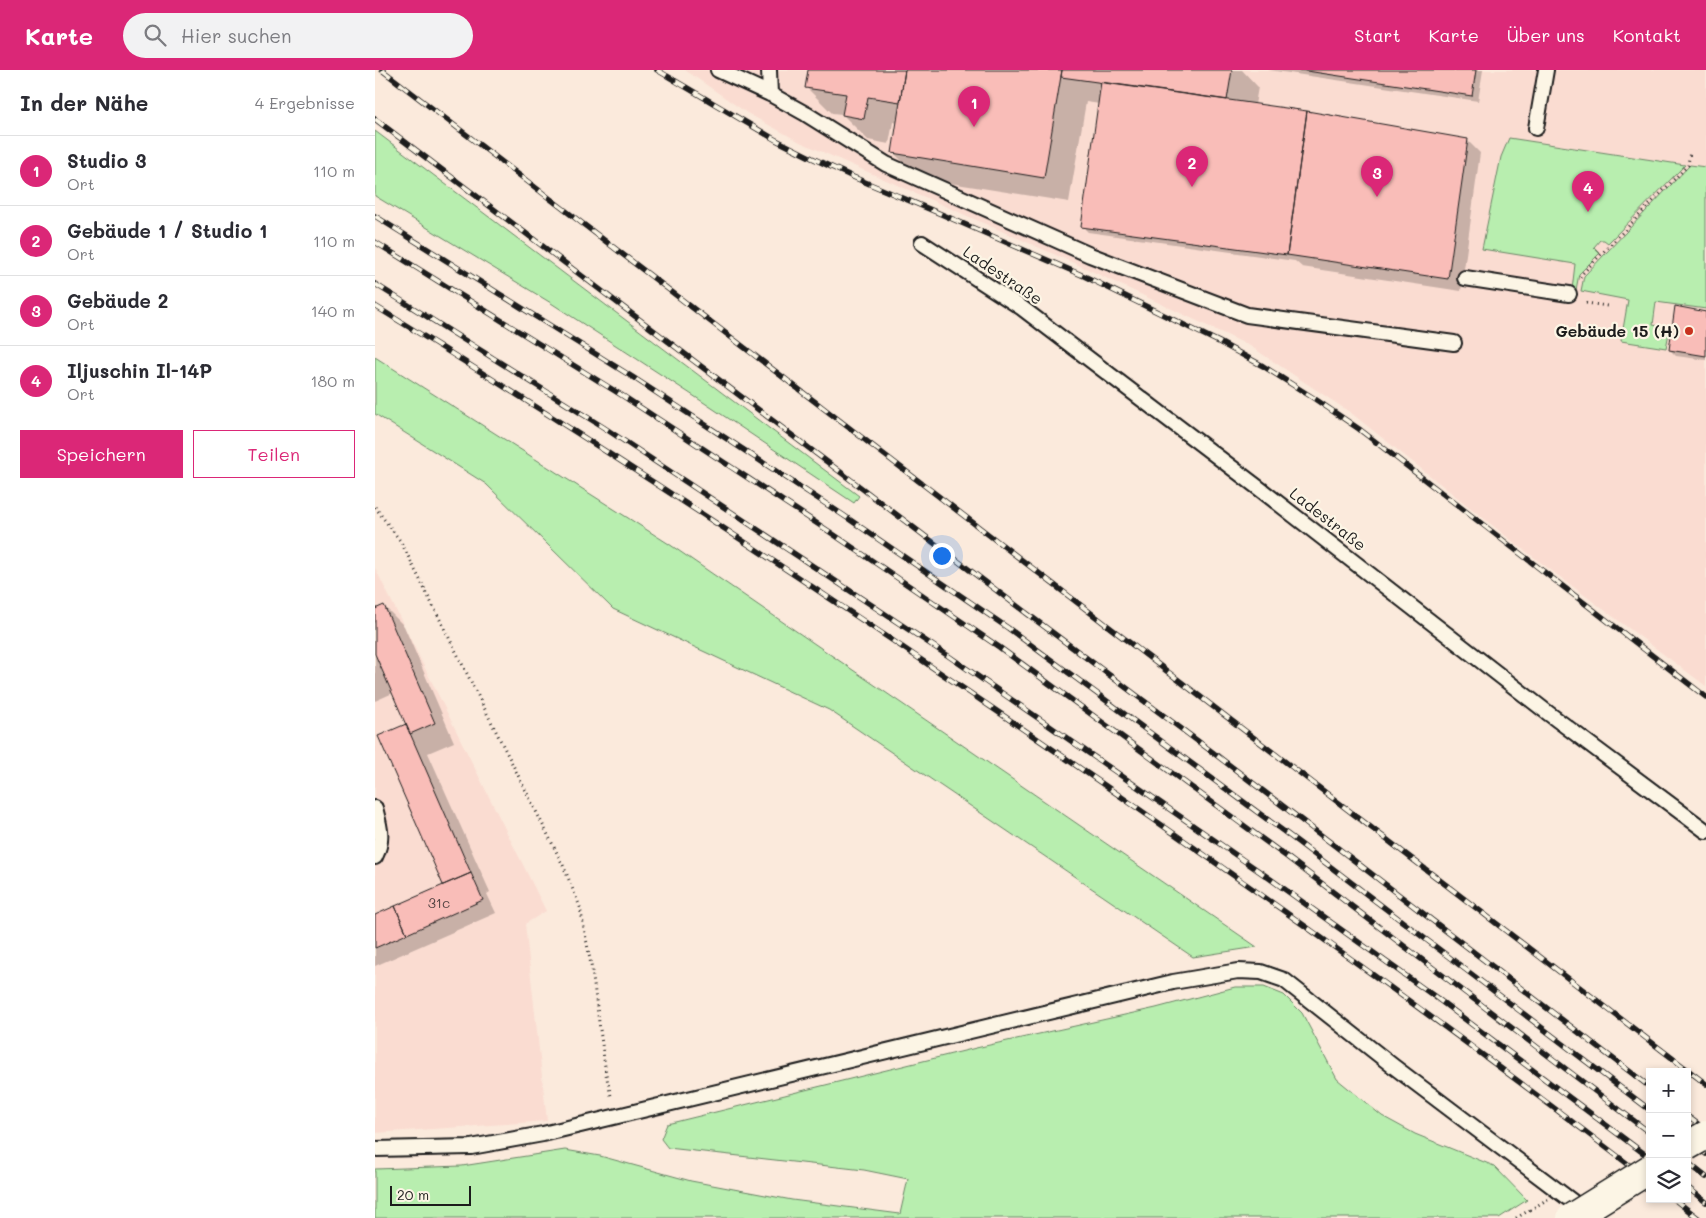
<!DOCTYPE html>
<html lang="de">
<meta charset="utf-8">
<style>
:root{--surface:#fff;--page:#f2f2f3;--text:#2b2b33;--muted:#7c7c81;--line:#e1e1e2;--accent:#db2777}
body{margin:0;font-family:Mali,sans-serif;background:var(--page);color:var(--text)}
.controls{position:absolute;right:15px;bottom:15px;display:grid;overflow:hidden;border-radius:0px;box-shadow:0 2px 8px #0003}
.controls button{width:45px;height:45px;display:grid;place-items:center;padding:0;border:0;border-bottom:1px solid var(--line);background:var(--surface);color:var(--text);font:25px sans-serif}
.scale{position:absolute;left:15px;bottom:12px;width:81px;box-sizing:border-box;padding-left:5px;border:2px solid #1c1c1c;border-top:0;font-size:14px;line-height:18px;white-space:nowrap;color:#1c1c1c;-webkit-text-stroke:4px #fcf5e5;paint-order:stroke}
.you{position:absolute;left:566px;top:485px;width:18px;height:18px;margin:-12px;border:4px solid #fff;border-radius:50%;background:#1a73e8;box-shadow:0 0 0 8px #1a73e833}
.badge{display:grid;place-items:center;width:32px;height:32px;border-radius:50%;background:var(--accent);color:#fff;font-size:16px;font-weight:700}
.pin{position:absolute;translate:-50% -41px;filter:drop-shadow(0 1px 2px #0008)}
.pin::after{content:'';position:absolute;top:26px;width:18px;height:15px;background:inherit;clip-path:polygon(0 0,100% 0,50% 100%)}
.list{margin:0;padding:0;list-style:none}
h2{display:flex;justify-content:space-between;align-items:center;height:65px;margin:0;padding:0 20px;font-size:21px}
h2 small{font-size:16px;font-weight:400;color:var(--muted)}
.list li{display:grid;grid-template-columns:32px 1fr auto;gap:15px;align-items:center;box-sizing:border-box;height:70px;padding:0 20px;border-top:1px solid var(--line)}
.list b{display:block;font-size:19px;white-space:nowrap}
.list p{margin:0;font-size:16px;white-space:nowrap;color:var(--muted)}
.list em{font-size:16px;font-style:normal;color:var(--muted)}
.actions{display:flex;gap:10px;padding:15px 20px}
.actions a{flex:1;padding:11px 0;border:1px solid var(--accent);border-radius:0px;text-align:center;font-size:18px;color:var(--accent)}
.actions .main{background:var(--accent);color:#fff}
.icon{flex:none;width:28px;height:28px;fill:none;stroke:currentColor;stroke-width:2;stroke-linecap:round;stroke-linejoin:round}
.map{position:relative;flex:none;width:1331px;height:1148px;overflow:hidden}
header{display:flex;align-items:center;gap:30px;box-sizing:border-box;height:70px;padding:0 25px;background:var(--accent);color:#fff}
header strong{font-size:24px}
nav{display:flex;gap:28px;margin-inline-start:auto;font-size:18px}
.search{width:350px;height:45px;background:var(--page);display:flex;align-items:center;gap:12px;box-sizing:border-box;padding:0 18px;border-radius:28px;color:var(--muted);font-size:19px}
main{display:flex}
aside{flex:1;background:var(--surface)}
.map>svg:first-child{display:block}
.built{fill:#fadcd1}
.green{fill:#b8eeaf;stroke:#6a8566}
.shadow{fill:#0003}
.building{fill:#f9bdb8;stroke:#1c1c1c}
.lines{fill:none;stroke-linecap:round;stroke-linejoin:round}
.service-casing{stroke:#1c1c1c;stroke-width:18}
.path{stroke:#1c1c1c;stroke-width:3;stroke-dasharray:1 4;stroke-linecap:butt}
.service{stroke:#fcf5e5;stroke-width:14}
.rail-casing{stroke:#1c1c1c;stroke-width:5.5}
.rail{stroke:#fcf5e5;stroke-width:4;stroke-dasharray:11;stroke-linecap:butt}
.secondary-bridge-casing{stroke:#1c1c1c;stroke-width:31;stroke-linecap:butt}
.path-bridge{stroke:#1c1c1c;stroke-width:3;stroke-dasharray:1 4;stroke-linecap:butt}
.secondary-bridge{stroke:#fcf5e5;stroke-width:28}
.poi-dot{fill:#c8321e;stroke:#fcf5e5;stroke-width:2}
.labels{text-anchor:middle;stroke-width:4.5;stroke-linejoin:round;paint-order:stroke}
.number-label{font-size:14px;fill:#534443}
.street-label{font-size:16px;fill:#1c1c1c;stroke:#fcf5e5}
.poi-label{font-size:16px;font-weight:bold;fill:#1c1c1c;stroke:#fcf5e5;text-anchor:end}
</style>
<header>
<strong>Karte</strong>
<div class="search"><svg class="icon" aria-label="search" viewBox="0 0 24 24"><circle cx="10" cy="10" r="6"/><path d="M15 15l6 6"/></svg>Hier suchen</div>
<nav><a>Start</a><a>Karte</a><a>Über uns</a><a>Kontakt</a></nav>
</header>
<main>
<aside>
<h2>In der Nähe<small>4 Ergebnisse</small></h2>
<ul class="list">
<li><span class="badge">1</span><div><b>Studio 3</b><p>Ort</p></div><em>110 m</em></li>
<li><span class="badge">2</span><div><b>Gebäude 1 / Studio 1</b><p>Ort</p></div><em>110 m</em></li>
<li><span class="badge">3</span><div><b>Gebäude 2</b><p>Ort</p></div><em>140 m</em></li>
<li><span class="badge">4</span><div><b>Iljuschin Il-14P</b><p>Ort</p></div><em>180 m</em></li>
</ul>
<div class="actions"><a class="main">Speichern</a><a>Teilen</a></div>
</aside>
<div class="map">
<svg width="1331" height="1148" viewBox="0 0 1331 1148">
<rect width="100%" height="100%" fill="#fbeadc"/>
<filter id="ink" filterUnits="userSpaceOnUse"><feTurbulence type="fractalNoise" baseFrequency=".02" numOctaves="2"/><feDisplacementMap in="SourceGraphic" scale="10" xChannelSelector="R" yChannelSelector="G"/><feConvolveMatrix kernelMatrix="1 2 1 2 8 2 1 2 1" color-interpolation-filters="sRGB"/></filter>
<g filter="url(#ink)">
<path class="built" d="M310,0H1331V616L1141,474L976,343L875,276L710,198L425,72L372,43Z
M0,498L171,841L150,854L172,1051L0,1063Z"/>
<path class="green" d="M0,61L484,426L479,433L328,332L176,233L0,126Z
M1134,68L1310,95L1233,173L1229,170H1225L1219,177L1225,183L1204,204L1201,220H1197L1200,194L1107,179L1126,87Z
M1315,95L1331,97V239L1281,232L1278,255L1295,258L1291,278L1246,271L1253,230L1206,221L1209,206Z
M0,287L294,474L882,877L818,887L454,640L238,539L111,414L0,344Z
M860,917H889L909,925L927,943L962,1009L1007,1046L1040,1064L1119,1096L1152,1130L1124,1148H0V1099L87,1096L190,1080L225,1086L316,1111L417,1130L525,1144L533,1109L489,1100L293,1078L286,1069L292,1054L601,978L781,938Z"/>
<path class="shadow" d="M434,0H867L883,17L880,35L1092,70L1105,83L1086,221L927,197L920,191L713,162L707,156L725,34L711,32L694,132L544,108L518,82L523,53L518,52L514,74L493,70L467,44L457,43L431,17Z
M894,0H1108L1103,31Z
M1331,243V290L1301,286L1295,280Z
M9,536L29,556L79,672L53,683L115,822L112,824L121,843L0,896V846L70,815L32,654L18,623L0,631V540Z"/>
<path class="building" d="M433,0H530L525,32L493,27L489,49L467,45L471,24L430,18Z
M530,0H687L669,108L517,83Z
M687,0H857L852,30L686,7Z
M925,0H1101L1097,26Z
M726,12L932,41L912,185L706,157Z
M932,41L1093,69L1073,209L912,185Z
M1300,236L1331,242V286L1294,280Z
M9,535L60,653L35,664L0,584V539Z
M31,654L96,803L68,815L3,666Z
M96,803L108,830L32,864L20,836Z
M20,836L32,864L0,878V845Z"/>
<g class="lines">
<defs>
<path id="service" d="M343,0L395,24L431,44L511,94L715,185L872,245L1079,273
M394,0L395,24
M1161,58L1171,0
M547,173L647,238L885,419L1173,643L1331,761
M1090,208L1194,224
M0,738C5,757 9,769 0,787
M0,1079L96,1077L168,1064L798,912L863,901L886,902L909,910L1018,996L1202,1135L1210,1143"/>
</defs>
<use href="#service" class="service-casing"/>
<path class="path" d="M1205,207L1206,205L1313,95L1315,81
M1211,233L1232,236
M0,437L26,472L188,795L205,837L217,900L231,1004L236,1026
M1141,1148L1155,1140"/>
<use href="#service" class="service"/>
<defs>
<path id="rail" d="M7,0L1331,1014
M282,0L401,70L437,88L478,107L566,144L709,206L844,272L888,296L937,327L984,359L1331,627
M0,49L654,545L836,681L1275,1017
M0,146L259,308L468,445L633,558L923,772L1275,1040
M0,172L248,326L455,462L624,577L912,787L1275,1063
M0,214L228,357L575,587L894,808L1059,926L1275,1088
M0,236C232,379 459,529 683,683C883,821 1082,962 1275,1111
M1312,1046L1331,1060
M1312,1069L1331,1084
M1312,1092L1331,1107
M1312,1117L1331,1132
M1299,1129L1323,1148"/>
</defs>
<use href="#rail" class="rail-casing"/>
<use href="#rail" class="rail"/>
<defs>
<path id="secondary-bridge" d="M1312,1076L1331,1065
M1196,1148L1275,1099"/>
</defs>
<use href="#secondary-bridge" class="secondary-bridge-casing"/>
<path class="path-bridge" d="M1155,1140L1176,1127"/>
<use href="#secondary-bridge" class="secondary-bridge"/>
</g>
</g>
<circle class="poi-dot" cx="1314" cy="261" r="5"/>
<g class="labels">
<g class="number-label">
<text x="64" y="838">31c</text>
</g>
<g class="street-label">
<text transform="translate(628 205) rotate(34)" y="6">Ladestraße</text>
<text transform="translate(953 449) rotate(38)" y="6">Ladestraße</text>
</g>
<g class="poi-label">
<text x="1304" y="267">Gebäude 15 (H)</text>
</g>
</g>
</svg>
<div class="controls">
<button>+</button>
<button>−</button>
<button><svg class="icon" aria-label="layers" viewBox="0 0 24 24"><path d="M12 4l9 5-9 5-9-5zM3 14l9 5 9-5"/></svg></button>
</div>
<div class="scale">20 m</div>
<div class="you"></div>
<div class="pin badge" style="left:599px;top:57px">1</div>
<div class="pin badge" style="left:817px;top:117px">2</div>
<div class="pin badge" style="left:1002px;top:127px">3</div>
<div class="pin badge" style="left:1213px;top:142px">4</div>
</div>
</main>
